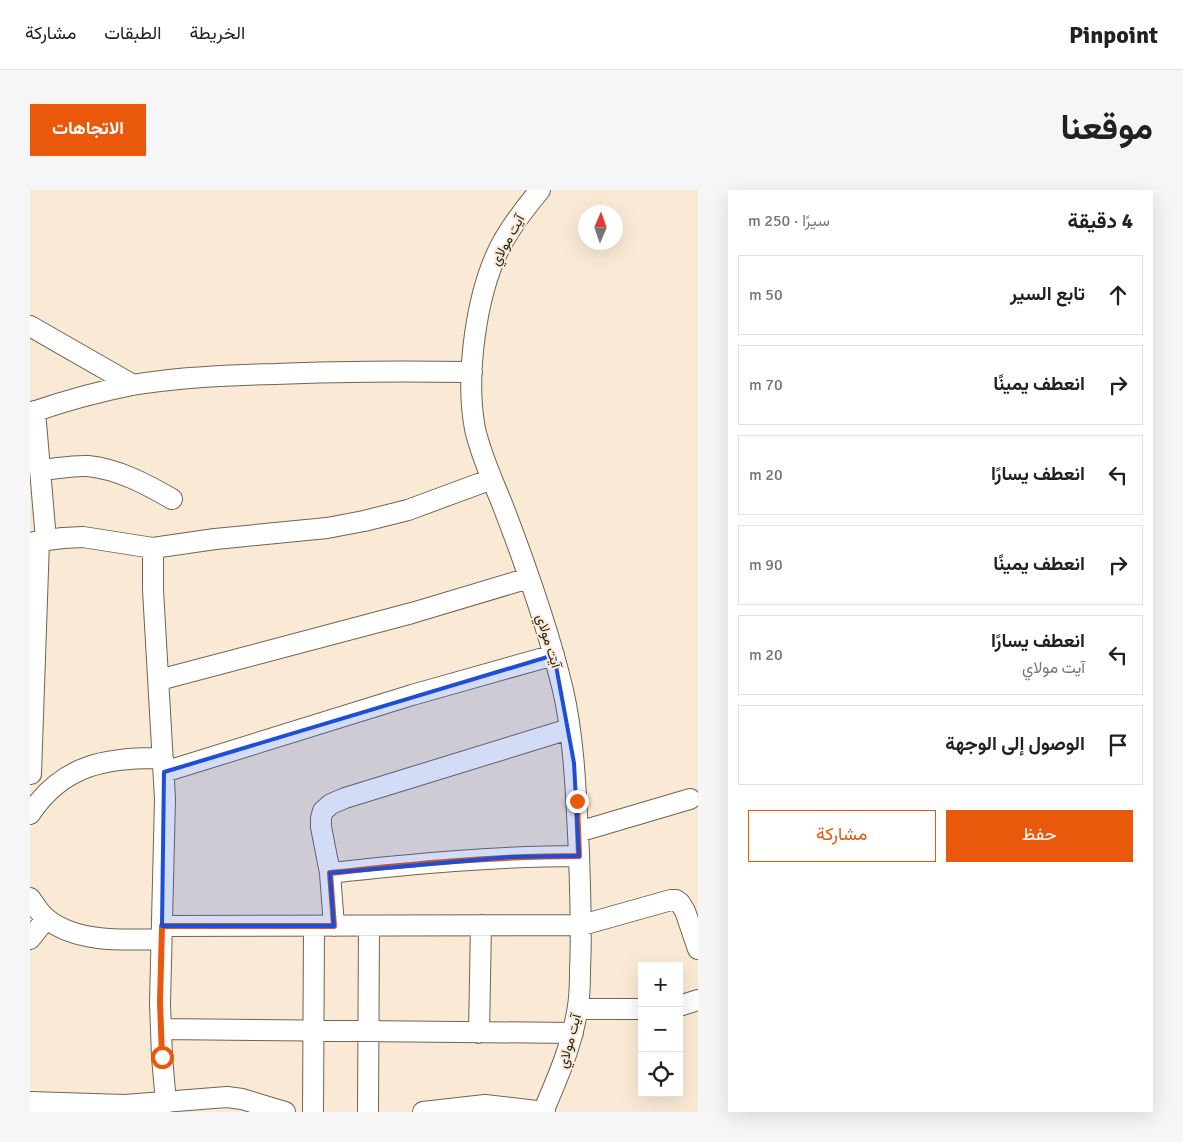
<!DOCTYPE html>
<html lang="ar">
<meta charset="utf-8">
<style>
:root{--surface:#fff;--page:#f6f6f6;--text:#202124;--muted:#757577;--line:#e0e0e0;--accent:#ea580c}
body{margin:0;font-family:Signika,Vazirmatn,sans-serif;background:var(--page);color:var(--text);direction:rtl}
.controls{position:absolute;right:15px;bottom:15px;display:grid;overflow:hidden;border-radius:0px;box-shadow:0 5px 20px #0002}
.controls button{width:45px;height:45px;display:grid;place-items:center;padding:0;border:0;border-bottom:1px solid var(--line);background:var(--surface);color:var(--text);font:25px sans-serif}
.compass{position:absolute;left:548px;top:15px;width:45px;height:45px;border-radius:50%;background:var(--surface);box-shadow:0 5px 20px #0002;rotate:2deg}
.stop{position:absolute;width:15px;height:15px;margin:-11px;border:4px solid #ea580c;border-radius:50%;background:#fff}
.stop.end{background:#ea580c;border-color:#fff;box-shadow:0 1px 5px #0008}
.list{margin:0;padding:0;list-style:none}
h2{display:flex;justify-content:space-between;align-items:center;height:65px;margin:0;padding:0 20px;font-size:21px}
h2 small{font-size:16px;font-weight:400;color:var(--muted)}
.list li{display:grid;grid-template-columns:32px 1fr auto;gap:15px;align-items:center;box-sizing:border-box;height:80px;margin:0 10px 10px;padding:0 10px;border:1px solid var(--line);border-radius:0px}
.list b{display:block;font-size:19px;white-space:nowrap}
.list p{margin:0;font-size:16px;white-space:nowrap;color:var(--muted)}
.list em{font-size:16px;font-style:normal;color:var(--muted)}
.actions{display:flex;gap:10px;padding:15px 20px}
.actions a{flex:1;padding:11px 0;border:1px solid var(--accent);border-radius:0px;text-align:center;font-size:18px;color:var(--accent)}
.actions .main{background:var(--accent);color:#fff}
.icon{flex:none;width:28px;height:28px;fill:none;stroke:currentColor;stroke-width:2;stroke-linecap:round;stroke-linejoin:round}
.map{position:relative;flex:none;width:668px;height:922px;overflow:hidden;direction:ltr;border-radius:0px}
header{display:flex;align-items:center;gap:30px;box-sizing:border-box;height:70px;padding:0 25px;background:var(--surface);border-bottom:1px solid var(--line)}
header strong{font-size:24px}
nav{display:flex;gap:28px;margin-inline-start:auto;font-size:18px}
.intro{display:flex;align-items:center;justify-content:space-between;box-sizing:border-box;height:120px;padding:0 30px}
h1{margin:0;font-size:35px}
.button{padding:12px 22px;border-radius:0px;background:var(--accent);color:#fff;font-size:18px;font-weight:700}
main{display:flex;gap:30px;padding:0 30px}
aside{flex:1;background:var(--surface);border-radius:0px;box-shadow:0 5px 20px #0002}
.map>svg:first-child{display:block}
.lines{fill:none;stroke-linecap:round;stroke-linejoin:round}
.minor-casing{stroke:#706351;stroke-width:22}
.minor{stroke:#fff;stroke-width:20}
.route{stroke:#ea580c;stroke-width:6}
.marked{fill:#1d4ed8;fill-opacity:0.2;stroke:#1d4ed8;stroke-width:4;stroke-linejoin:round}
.labels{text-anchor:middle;stroke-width:4;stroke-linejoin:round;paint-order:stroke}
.street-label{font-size:14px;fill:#2a241d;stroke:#faead5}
</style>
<header>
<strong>Pinpoint</strong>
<nav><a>الخريطة</a><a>الطبقات</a><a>مشاركة</a></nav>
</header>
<div class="intro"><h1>موقعنا</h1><a class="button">الاتجاهات</a></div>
<main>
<aside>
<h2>4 دقيقة<small>سيرًا · 250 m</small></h2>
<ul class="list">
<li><svg class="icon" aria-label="ahead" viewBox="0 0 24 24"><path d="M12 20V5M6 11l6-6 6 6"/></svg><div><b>تابع السير</b></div><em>50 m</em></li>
<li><svg class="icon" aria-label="right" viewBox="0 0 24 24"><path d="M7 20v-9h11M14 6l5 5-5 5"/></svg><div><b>انعطف يمينًا</b></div><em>70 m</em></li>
<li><svg class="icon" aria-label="left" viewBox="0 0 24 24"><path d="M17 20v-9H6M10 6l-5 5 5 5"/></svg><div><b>انعطف يسارًا</b></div><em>20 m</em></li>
<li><svg class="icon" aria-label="right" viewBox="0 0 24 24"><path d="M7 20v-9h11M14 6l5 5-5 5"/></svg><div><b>انعطف يمينًا</b></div><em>90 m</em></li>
<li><svg class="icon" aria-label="left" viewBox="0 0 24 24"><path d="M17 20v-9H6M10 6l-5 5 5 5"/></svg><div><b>انعطف يسارًا</b><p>آيت مولاي</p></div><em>20 m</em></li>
<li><svg class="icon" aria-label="arrive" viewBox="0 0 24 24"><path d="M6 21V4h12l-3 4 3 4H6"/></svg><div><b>الوصول إلى الوجهة</b></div></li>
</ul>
<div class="actions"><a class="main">حفظ</a><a>مشاركة</a></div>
</aside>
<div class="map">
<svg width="668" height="922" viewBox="0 0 668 922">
<rect width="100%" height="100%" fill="#faead5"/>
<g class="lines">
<defs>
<path id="minor" d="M510,0C495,18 482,35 471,55C446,103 435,186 445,239C451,266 463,291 473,316C496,376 518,438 533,500C545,553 546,609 549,663C550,702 552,740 550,779C550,793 550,808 547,822C541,858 527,889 513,922
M0,136L103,195
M5,221L16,350
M0,223C34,211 67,202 102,195C149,187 198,185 245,184C311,181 376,181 442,182
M10,280C26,279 43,275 58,276C88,279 116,294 142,309
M9,351L33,348L53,347L123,358L185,349L297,338L334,331L378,320L462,289
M0,353L9,351L1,584
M123,358V400L135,609L130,813L132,867L136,913
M129,490L382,423L499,388
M134,582L382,505L524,465
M0,624C33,574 78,567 133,568
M548,642L660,609
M300,683C383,674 465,666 549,666
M0,708C5,715 10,724 17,729C47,753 95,750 131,749
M132,736L552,735L641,710H646L650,713L655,721L668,759
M304,736L300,683L291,637V628L293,621L301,614L315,608L539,539
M0,749L16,729
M649,816L668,810
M548,819H612
M131,839L543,843
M449,843L451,735
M0,912L95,915L197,907L212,909L255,922
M283,922L284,737
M338,922L339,736
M393,922L455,915L515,922"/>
</defs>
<use href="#minor" class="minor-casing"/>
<use href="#minor" class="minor"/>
</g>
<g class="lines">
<path class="route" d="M132,867L130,812L132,736H304L300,683C383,674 465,666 549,666L547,611"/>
</g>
<path class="marked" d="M524,465L544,573L549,666L480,667L300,683L304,736H132L134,582Z"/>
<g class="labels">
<g class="street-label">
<text transform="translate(477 50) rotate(-61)" y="5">آيت مولاي</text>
<text transform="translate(519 451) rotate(73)" y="5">آيت مولاي</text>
<text transform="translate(539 851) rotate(-75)" y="5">آيت مولاي</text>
</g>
</g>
</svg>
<div class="controls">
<button>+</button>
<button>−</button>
<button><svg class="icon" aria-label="locate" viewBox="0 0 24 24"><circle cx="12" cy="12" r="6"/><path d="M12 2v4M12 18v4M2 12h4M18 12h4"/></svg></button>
</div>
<svg class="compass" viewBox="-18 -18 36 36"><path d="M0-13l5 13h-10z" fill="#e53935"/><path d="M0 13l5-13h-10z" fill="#757577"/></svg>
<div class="stop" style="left:132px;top:867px"></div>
<div class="stop end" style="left:547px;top:611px"></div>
</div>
</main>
